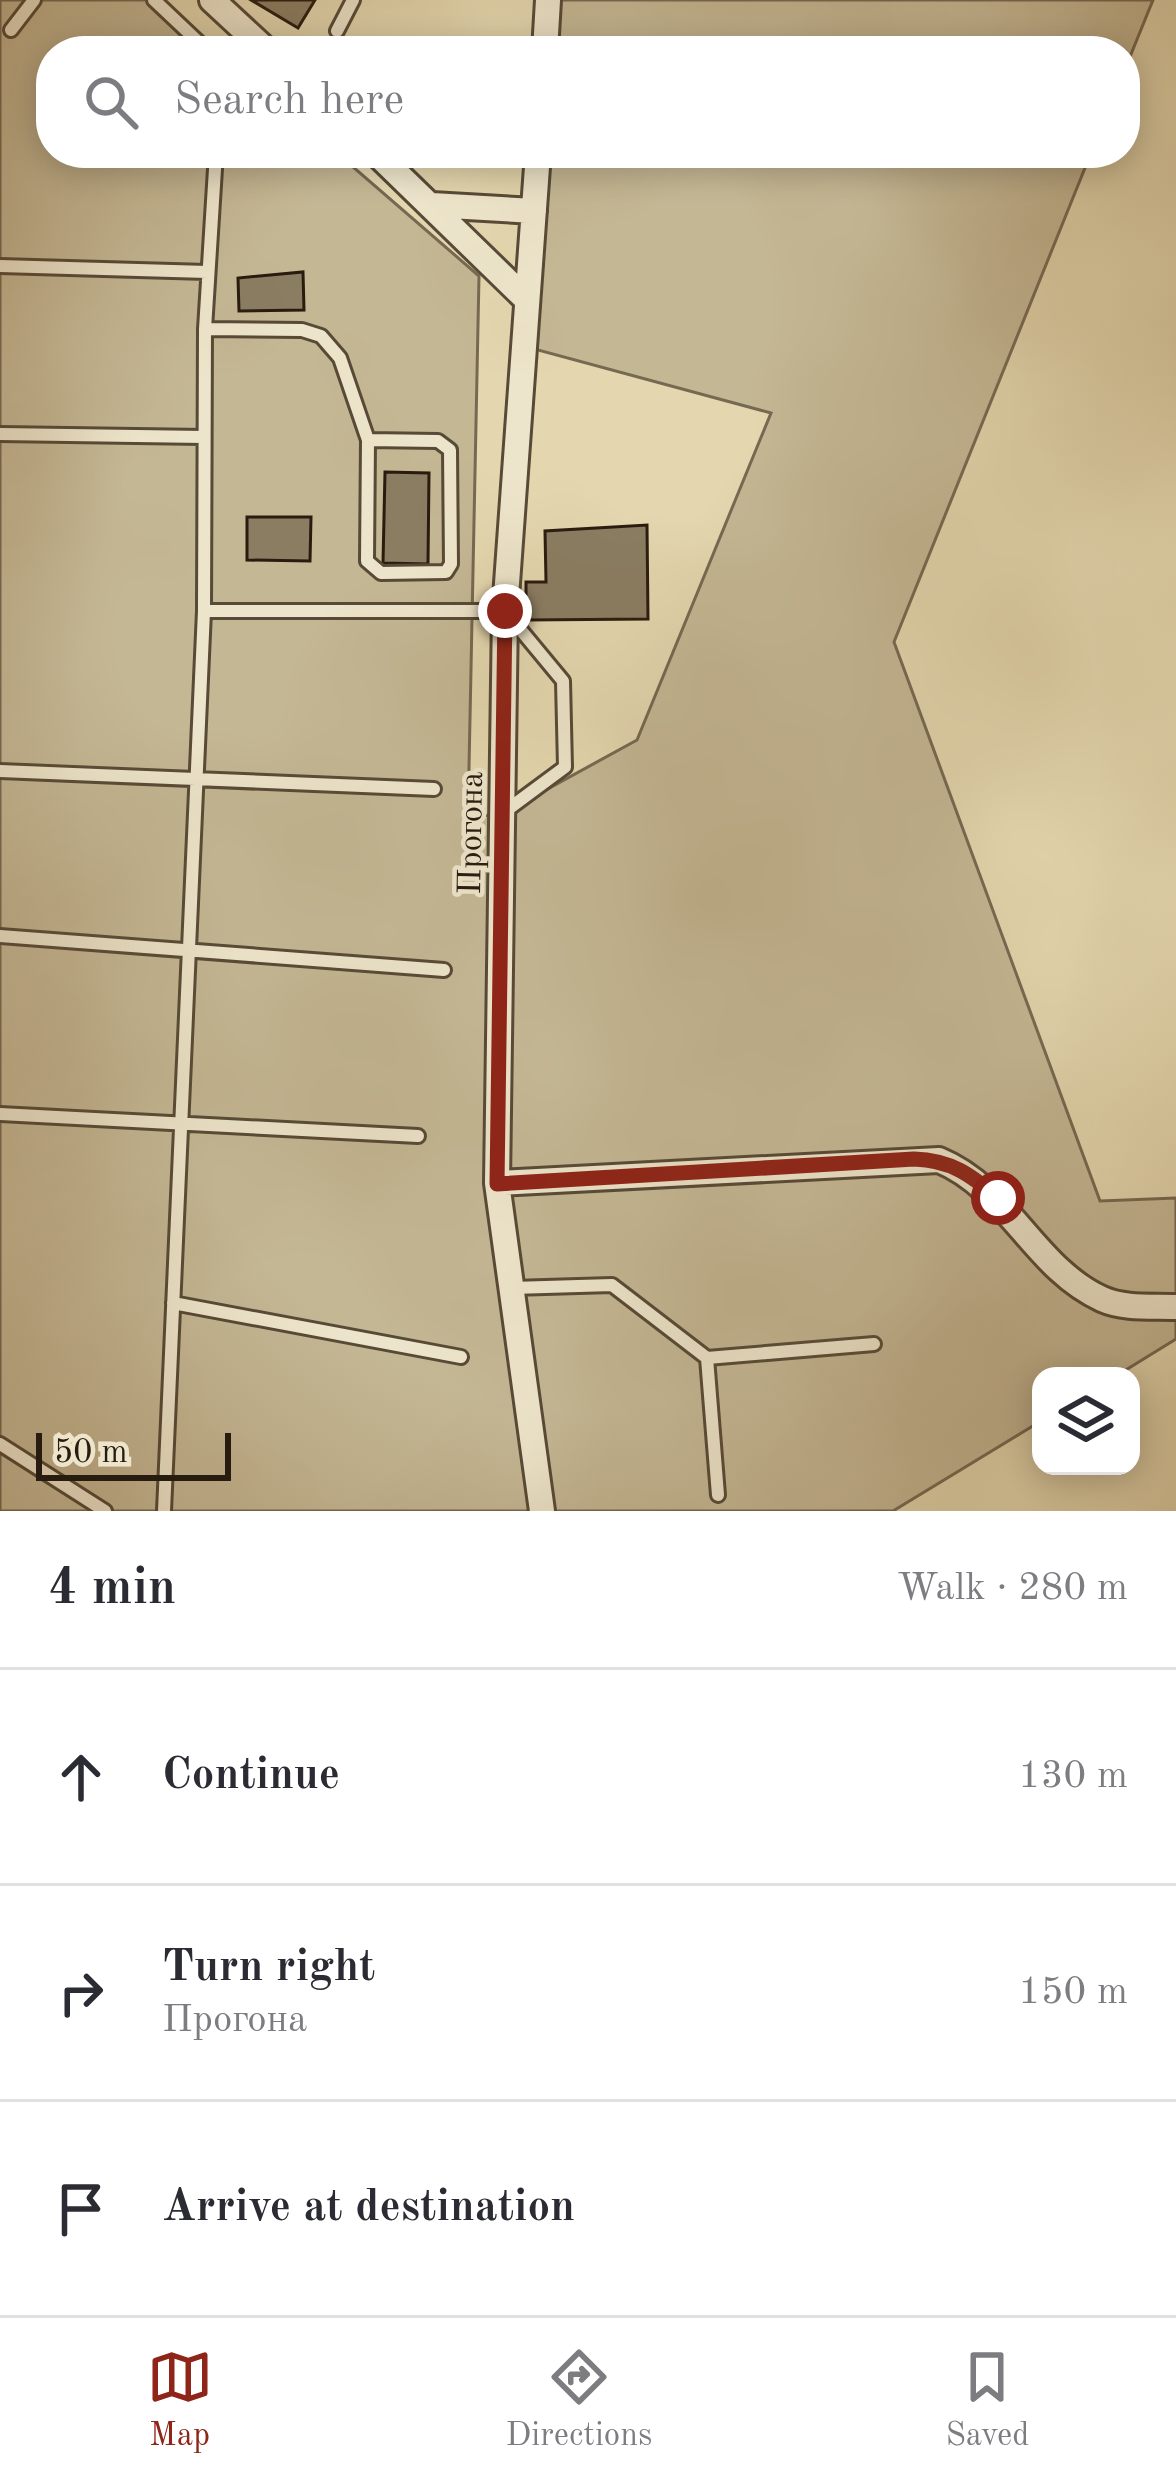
<!DOCTYPE html>
<meta charset="utf-8">
<style>
:root{--surface:#fff;--page:#f2f2f3;--text:#2b2b33;--muted:#7c7c81;--line:#e1e1e2;--accent:#8f2418}
body{margin:0;font-family:"Old Standard TT",serif;background:var(--page);color:var(--text)}
.controls{position:absolute;right:36px;bottom:36px;display:grid;overflow:hidden;border-radius:24px;box-shadow:0 6px 30px #0003}
.controls button{width:108px;height:108px;display:grid;place-items:center;padding:0;border:0;border-bottom:3px solid var(--line);background:var(--surface);color:var(--text);font:60px sans-serif}
.scale{position:absolute;left:36px;bottom:30px;width:195px;box-sizing:border-box;padding-left:12px;border:6px solid #281b0f;border-top:0;font-size:33px;line-height:42px;white-space:nowrap;color:#281b0f;-webkit-text-stroke:9px #ede5cb;paint-order:stroke}
.stop{position:absolute;width:36px;height:36px;margin:-27px;border:9px solid #8f2418;border-radius:50%;background:#fff}
.stop.end{background:#8f2418;border-color:#fff;box-shadow:0 3px 12px #0008}
.list{margin:0;padding:0;list-style:none}
h2{display:flex;justify-content:space-between;align-items:center;height:156px;margin:0;padding:0 48px;font-size:51px}
h2 small{font-size:39px;font-weight:400;color:var(--muted)}
.list li{display:grid;grid-template-columns:78px 1fr auto;gap:36px;align-items:center;box-sizing:border-box;height:216px;padding:0 48px;border-top:3px solid var(--line)}
.list b{display:block;font-size:45px;white-space:nowrap}
.list p{margin:0;font-size:39px;white-space:nowrap;color:var(--muted)}
.list em{font-size:39px;font-style:normal;color:var(--muted)}
.icon{flex:none;width:66px;height:66px;fill:none;stroke:currentColor;stroke-width:2;stroke-linecap:round;stroke-linejoin:round}
.map{position:relative;flex:none;width:1176px;height:1511px;overflow:hidden}
.search{position:absolute;background:var(--surface);box-shadow:0 6px 30px #0003;left:36px;right:36px;top:36px;height:132px;display:flex;align-items:center;gap:30px;box-sizing:border-box;padding:0 42px;border-radius:48px;color:var(--muted);font-size:45px}
.sheet{height:804px;background:var(--surface)}
nav{display:flex;justify-content:space-around;align-items:center;box-sizing:border-box;height:168px;border-top:3px solid var(--line);background:var(--surface);font-size:33px;color:var(--muted)}
nav a{display:grid;justify-items:center;gap:6px}
nav .on{color:var(--accent)}
.map>svg:first-child{display:block}
.green{fill:#c4b794;stroke:#766952;stroke-width:3}
.building{fill:#8a7d62;stroke:#281b0f;stroke-width:3}
.lines{fill:none;stroke-linecap:round;stroke-linejoin:round}
.lane-casing{stroke:#574a37;stroke-width:18}
.street-casing{stroke:#574a37;stroke-width:30}
.lane{stroke:#ede5cb;stroke-width:12}
.street{stroke:#ede5cb;stroke-width:24}
.route{stroke:#8f2418;stroke-width:15}
.labels{text-anchor:middle;stroke-width:9;stroke-linejoin:round;paint-order:stroke}
.street-label{font-size:33px;fill:#281b0f;stroke:#ede5cb}
</style>
<div class="map">
<svg width="1176" height="1511" viewBox="0 0 1176 1511">
<rect width="100%" height="100%" fill="#e4d7af"/>
<filter id="stains"><feTurbulence type="fractalNoise" baseFrequency=".00167" numOctaves="4"/><feColorMatrix values="0 0 0 0 .2 0 0 0 0 .09 0 0 0 0 .02 0 0 0 .5 -.17"/></filter>
<radialGradient id="worn" r=".72"><stop offset=".6" stop-color="#630" stop-opacity="0"/><stop offset="1" stop-color="#630" stop-opacity=".3"/></radialGradient>
<path class="green" d="M0,0H161L219,51H51V153H337L479,276L468,817L502,814L637,740L771,413L523,346L538,153H1091L894,642L1100,1201L1176,1198V1339L1116,1376H1041V1421L893,1511H0Z
M548,0H1153L1125,69V51H545Z"/>
<path class="building" d="M251,0H315L298,28Z
M303,272L304,310L239,311L238,278Z
M385,472L429,473L428,564L383,563Z
M247,517H311L310,561L247,560Z
M647,525L648,619L526,620V582H546L545,531Z"/>
<g class="lines">
<defs>
<path id="lane" d="M154,0L208,51
M11,30L34,0
M337,31L353,0
M0,266L207,272
M205,329L216,153
M0,434L204,437
M368,440L438,441L450,450L451,564L446,572L381,573L367,561L368,440L340,358L321,336L302,330L205,329L204,611H505L563,681L565,767L503,813
M0,771L434,789
M0,936L444,970
M0,1114L418,1136
M512,1288L612,1285L707,1358L874,1344
M173,1303L461,1357
M707,1358L718,1495
M0,1444L105,1511
M164,1511L204,611"/>
<path id="street" d="M212,0L267,51
M545,51L548,0
M376,153L526,299
M538,153L505,611L497,1183L542,1511
M432,205L534,211
M497,1183L939,1160C1009,1189 1034,1268 1102,1299C1124,1309 1152,1306 1176,1307"/>
</defs>
<use href="#lane" class="lane-casing"/>
<use href="#street" class="street-casing"/>
<use href="#lane" class="lane"/>
<use href="#street" class="street"/>
</g>
<g class="lines">
<path class="route" d="M505,611L497,1184L914,1159C951,1160 971,1175 998,1198"/>
</g>
<g class="labels">
<g class="street-label">
<text transform="translate(469 833) rotate(-89)" y="12">Прогона</text>
</g>
</g>
<rect width="100%" height="100%" filter="url(#stains)"/>
<rect width="100%" height="100%" fill="url(#worn)"/>
</svg>
<div class="controls">
<button><svg class="icon" aria-label="layers" viewBox="0 0 24 24"><path d="M12 4l9 5-9 5-9-5zM3 14l9 5 9-5"/></svg></button>
</div>
<div class="scale">50 m</div>
<div class="stop" style="left:998px;top:1198px"></div>
<div class="stop end" style="left:505px;top:611px"></div>
<div class="search"><svg class="icon" aria-label="search" viewBox="0 0 24 24"><circle cx="10" cy="10" r="6"/><path d="M15 15l6 6"/></svg>Search here</div>
</div>
<section class="sheet">
<h2>4 min<small>Walk · 280 m</small></h2>
<ul class="list">
<li><svg class="icon" aria-label="ahead" viewBox="0 0 24 24"><path d="M12 20V5M6 11l6-6 6 6"/></svg><div><b>Continue</b></div><em>130 m</em></li>
<li><svg class="icon" aria-label="right" viewBox="0 0 24 24"><path d="M7 20v-9h11M14 6l5 5-5 5"/></svg><div><b>Turn right</b><p>Прогона</p></div><em>150 m</em></li>
<li><svg class="icon" aria-label="arrive" viewBox="0 0 24 24"><path d="M6 21V4h12l-3 4 3 4H6"/></svg><div><b>Arrive at destination</b></div></li>
</ul>
</section>
<nav>
<a class="on"><svg class="icon" aria-label="map" viewBox="0 0 24 24"><path d="M3 6l6-2 6 2 6-2v14l-6 2-6-2-6 2zM9 4v14M15 6v14"/></svg>Map</a>
<a><svg class="icon" aria-label="directions" viewBox="0 0 24 24"><path d="M12 3l9 9-9 9-9-9zM9 14v-3h6M13 9l2 2-2 2"/></svg>Directions</a>
<a><svg class="icon" aria-label="saved" viewBox="0 0 24 24"><path d="M7 4h10v16l-5-4-5 4z"/></svg>Saved</a>
</nav>
